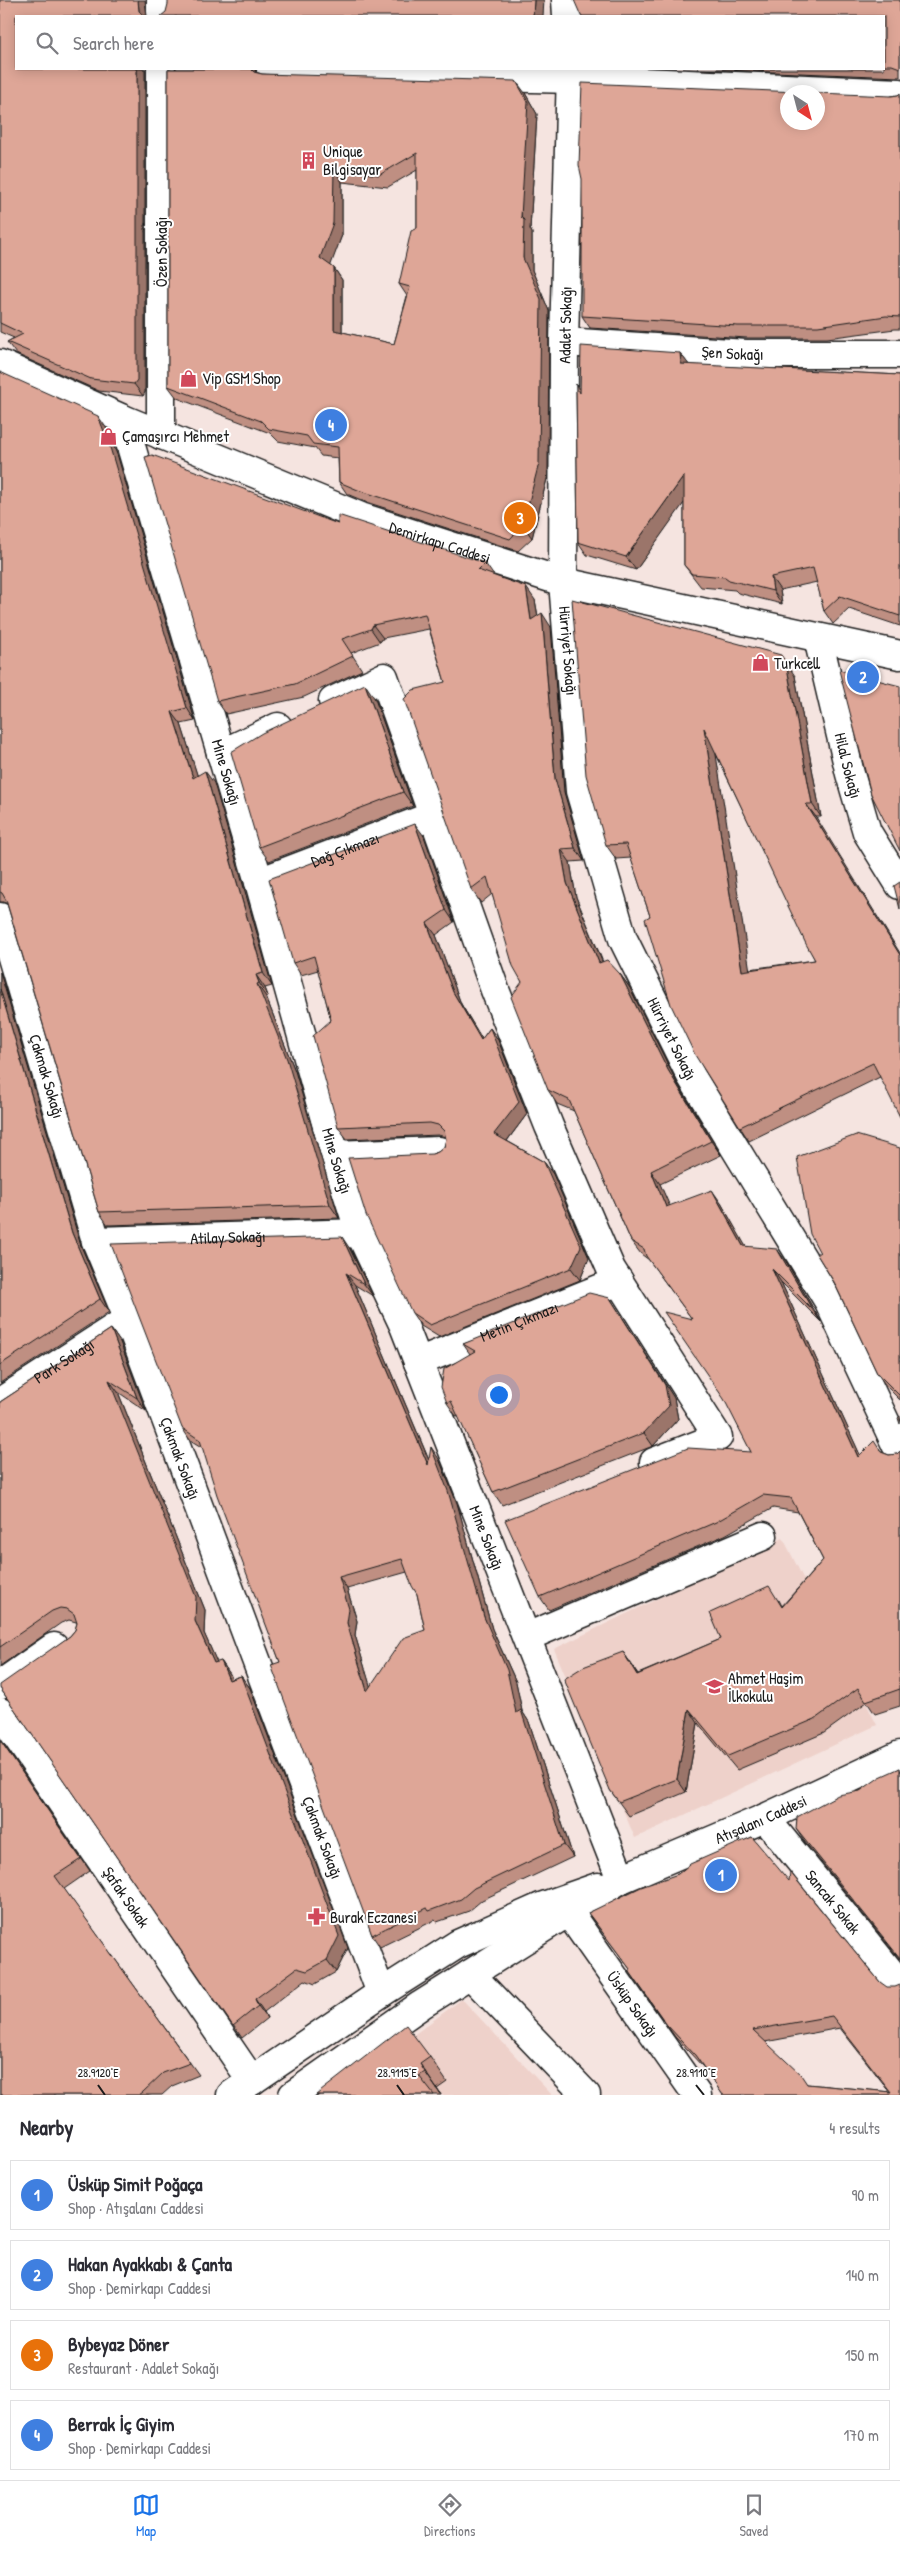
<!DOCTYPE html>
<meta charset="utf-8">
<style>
:root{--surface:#fff;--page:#f2f2f3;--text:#2b2b33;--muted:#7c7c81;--line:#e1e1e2;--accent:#1a73e8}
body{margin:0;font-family:"Patrick Hand",sans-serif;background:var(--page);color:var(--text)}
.compass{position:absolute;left:780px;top:85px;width:45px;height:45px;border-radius:50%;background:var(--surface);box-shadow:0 2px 12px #0003;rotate:144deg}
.you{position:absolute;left:498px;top:1394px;width:18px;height:18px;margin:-12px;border:4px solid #fff;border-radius:50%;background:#1a73e8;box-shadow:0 0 0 8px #1a73e833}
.badge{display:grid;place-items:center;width:32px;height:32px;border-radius:50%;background:var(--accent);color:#fff;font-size:16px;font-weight:700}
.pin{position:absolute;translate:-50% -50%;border:2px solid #fff;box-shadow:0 1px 5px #0006}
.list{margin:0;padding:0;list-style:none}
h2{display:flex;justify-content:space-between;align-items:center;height:65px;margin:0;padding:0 20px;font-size:21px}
h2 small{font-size:16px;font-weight:400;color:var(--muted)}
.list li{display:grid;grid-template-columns:32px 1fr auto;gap:15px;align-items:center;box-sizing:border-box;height:70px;margin:0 10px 10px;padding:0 10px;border:1px solid var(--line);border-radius:0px}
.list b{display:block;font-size:19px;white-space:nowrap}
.list p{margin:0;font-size:16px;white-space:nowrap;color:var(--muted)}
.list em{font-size:16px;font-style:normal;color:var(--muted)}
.icon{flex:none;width:28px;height:28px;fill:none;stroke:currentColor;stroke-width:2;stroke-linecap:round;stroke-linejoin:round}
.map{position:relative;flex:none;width:900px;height:2095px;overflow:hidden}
.search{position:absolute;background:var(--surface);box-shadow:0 2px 12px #0003;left:15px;right:15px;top:15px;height:55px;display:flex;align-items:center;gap:12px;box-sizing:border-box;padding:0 18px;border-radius:0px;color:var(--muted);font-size:19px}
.sheet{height:385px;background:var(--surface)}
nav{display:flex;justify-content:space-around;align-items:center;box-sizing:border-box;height:70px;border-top:1px solid var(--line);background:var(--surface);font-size:14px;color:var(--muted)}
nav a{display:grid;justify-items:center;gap:2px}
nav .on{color:var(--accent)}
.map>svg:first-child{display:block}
.built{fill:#eed1ca}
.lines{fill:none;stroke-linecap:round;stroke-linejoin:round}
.street-casing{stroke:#1c1c1c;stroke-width:31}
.secondary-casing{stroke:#1c1c1c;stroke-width:31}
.primary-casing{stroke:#1c1c1c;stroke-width:31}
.highway-casing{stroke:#1c1c1c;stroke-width:31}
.street{stroke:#fff;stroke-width:28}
.secondary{stroke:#fff;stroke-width:28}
.primary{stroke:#fff;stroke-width:28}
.highway{stroke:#fff;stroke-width:28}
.wall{fill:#bf8f82;stroke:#1c1c1c;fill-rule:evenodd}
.shaded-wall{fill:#9b746a;stroke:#1c1c1c}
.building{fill:#dea697;stroke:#1c1c1c;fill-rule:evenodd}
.ticks{fill:none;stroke:#1c1c1c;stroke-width:2}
.labels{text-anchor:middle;stroke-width:4;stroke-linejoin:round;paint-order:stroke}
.poi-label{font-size:16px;fill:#1c1c1c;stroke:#fff;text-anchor:start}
.street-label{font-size:16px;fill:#1c1c1c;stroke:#fff}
.ticks-label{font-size:12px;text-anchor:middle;fill:#1c1c1c;stroke:#fff;stroke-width:4;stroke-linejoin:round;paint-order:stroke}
</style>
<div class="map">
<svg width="900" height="2095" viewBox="0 0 900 2095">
<rect width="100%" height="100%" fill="#f5e4e0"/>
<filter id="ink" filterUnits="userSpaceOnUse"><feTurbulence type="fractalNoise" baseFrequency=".02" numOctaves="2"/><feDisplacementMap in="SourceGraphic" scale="10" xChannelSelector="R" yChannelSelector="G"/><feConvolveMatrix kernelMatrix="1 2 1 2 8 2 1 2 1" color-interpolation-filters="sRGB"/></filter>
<g filter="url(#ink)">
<path class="built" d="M783,1538L877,1725L635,1838L554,1649Z
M462,1999L552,2095H333Z"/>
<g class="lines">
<defs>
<g id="street">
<path d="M161,0V16"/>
<path d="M566,0L567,16"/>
<path d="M161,69V435"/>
<path id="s1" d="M571,69L564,342L563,582L580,791L623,939L691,1076L829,1302L900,1453"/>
<path d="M271,71L572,79L900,93"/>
<path id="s2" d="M564,342L746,354H900"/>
<path id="s3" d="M123,419L259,882L335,1155L360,1233L404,1326L621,1879"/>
<path id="s4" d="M818,638L850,774L867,832L900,885"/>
<path d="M333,701L384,677L495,990L549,1126L611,1269L718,1437L654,1462"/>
<path d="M221,754L278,727"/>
<path id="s5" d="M259,882L432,816"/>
<path id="s6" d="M0,917L96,1241L128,1318L381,1993"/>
<path d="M335,1155L439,1151"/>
<path id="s7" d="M96,1241L360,1233"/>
<path id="s8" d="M418,1362L619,1281"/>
<path id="s9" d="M0,1402L125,1321"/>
<path d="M527,1637L763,1536"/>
<path d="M0,1685L54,1647"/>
<path id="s10" d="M0,1712L252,2081"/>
<path id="s11" d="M765,1818L900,1984"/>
</g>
<g id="secondary">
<path id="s12" d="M0,364L123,419L361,517L563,582L900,655"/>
<path id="s13" d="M621,1879L765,1818L900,1755"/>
<path id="s14" d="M569,1913L697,2095"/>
<path d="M470,1974L586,2095"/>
</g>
<path id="primary" d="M231,2095L381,1993L458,1944L541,1907L598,1887"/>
<path id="highway" d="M293,2095L421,2005L621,1879"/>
</defs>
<use href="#street" class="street-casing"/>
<use href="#secondary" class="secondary-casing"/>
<use href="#primary" class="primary-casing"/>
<use href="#highway" class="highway-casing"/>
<use href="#street" class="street"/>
<use href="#secondary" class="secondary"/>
<use href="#primary" class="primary"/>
<use href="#highway" class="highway"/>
</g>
<path class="wall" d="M0,0L16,16L145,69V392L143,396L99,391L16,354L7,342L14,338L0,332Z
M900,0V77L698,69H884V16Z
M168,69H256V72L262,74L525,93L537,114L530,229L532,233V270L549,311L548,475L532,538L518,551L366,502L347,494L339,482L338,458L321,456L315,448L278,441L270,433L177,398L168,386ZM417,170V228L399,284L407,296L394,344L342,332V280L334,268L330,265L342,235V182L388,187Z
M900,93V329H895L827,338H747L590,328L582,316L891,96L898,95Z
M680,353L689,365L900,375V626L849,609L833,624L824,611L817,582L780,590L782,604L738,593L735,590L701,587L684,565V502L636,570L587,555L578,542L576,384L581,390Z
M0,372L107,429L118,457L195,721L181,724L197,775L214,783L272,986L265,988L268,996L266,997L295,1071L339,1218L108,1225L99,1212L7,904L4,902H0Z
M338,524L485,563L494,576L535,600L538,616L551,627L564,792L584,861L570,862L576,897L603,962L620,974L630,988L677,1083L721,1155L660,1184L669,1206L721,1203L745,1246L787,1263L821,1322L781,1282L860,1455L882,1452L889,1455L897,1454L900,1451V1706L875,1714L867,1702L824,1733L737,1770L698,1723L686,1792L629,1816L610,1790L623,1652L638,1674L721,1639L779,1600L782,1606L823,1560L798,1512L773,1508L725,1535L549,1610L540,1597L751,1452L692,1319L649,1260L641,1254L631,1241L574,1111L557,1104L548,1090L522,982L492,894L481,903L471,889L445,682L429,629L383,638L380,642L351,653L362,670L304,697L226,714L217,701Z
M795,676L821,817H816L880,1077L749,1141L740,1127L650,916L631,858L616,859L606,845ZM715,752L815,960L749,969Z
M375,699L413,806L269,861L259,847Z
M424,836L454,922L436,935L461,1004L482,1039L490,1028L498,1040L527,1114L507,1141L544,1162L553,1174L589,1258L580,1280L439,1337L421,1326L412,1313L432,1154L438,1152L444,1147L446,1139V1137L438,1135L347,1139L338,1127L331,1020L318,970L301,975L293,963Z
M0,972L81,1246L109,1312L0,1383Z
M900,1148V1400L886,1386L877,1373L820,1253Z
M350,1249L373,1296L355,1285L429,1460L439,1459L457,1503L492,1629L516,1682L522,1711L529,1722L573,1857L482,1900L469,1911L437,1922L435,1920L380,1947L372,1935L280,1662L203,1448L190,1440L182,1428ZM407,1572L417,1594L425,1630L370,1686L355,1635L357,1621L347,1589Z
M610,1298L674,1398L678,1419L653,1446L502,1505L493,1492L458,1415L456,1416L447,1403L470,1354L463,1344Z
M111,1329L120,1342L146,1411L118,1392L205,1610L204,1633L217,1663L221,1661L230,1674L232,1679L241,1676L250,1688L348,1948L336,1972L315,1984L305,1980L264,2012L267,2018L242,2038L0,1688L70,1636L75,1630L77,1623L76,1622L69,1620L61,1623L0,1666V1402Z
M0,1740L90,1871L64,1889L199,2075L172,2086L162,2095H0Z
M900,1768V1959L804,1841L796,1829Z
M752,1837L900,2095H723L703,2067L675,2037L630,1972V1969L588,1913L678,1874ZM840,2028L890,2092L807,2084L765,2042Z
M430,2057L447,2082L437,2089L441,2095H316Z"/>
<path class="shaded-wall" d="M138,0H145L147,16H142L139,11Z
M534,0H544L543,16H533Z
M137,69H145V392L143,396L134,384Z
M250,69H256L255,71L258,79Z
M516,81L525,93L537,114L530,229L532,233V270L549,311L548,475L532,538L523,525V258Z
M334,169L342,182V235L329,270L320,258Z
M334,268L342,280V343L334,330Z
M680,353L690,366L681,364Z
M98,416L107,429L118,457L195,721L187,708Z
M684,476L694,489L636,570L626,557Z
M771,577L780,590L782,604L773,591Z
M526,587L535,600L541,634L531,620Z
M542,613L551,627L564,792L584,861L575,848L555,779Z
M373,625L383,638L380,642L371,629Z
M786,662L795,676L821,817L812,804Z
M365,684L375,699L413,806L403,792Z
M172,712L181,724L202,790L193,778Z
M704,728L714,742L752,984L742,971Z
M205,771L214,783L272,986L263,973Z
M806,804L816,817L900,953V955Z
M415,824L424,836L454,922L446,910Z
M561,849L570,862L576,897L608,976L599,963L567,883Z
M427,923L436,935L461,1004L490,1052L481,1040L453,992Z
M0,972L81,1246L109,1312L100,1299L72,1233L0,989Z
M620,974L630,988L677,1083L721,1155L711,1141L668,1070Z
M256,975L265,988L268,996L259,983Z
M257,984L266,997L295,1071L339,1218L330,1205Z
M490,1028L498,1040L527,1114L503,1146L494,1134Z
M544,1162L553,1174L589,1258L580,1280L571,1268Z
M651,1171L660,1184L676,1220L666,1207Z
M712,1190L721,1203L753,1259L743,1246Z
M342,1237L350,1249L373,1296L364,1284Z
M777,1249L787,1263L821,1322L812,1309Z
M772,1269L781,1282L867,1470L858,1457Z
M346,1273L355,1285L436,1477L428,1465Z
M610,1298L674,1398L678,1419L653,1446L644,1433Z
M111,1329L120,1342L146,1411L137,1398Z
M109,1380L118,1392L205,1610L204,1633L223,1676L214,1663L195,1621Z
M431,1447L439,1459L457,1503L492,1629L516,1682L522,1711L529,1722L573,1857L564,1845L516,1713L484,1617Z
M339,1577L347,1589L357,1621L355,1635L375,1702L367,1691L347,1623Z
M623,1652L632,1665L646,1688L637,1675Z
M221,1661L230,1674L238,1693L229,1680Z
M241,1676L250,1688L348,1948L336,1972L327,1960Z
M689,1709L698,1723L686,1792L677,1779Z
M255,1999L264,2012L267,2018L258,2006Z
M420,2064L437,2089L441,2095L425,2072Z"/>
<path class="building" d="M0,0H138L139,11L144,16H16V69H137V380L134,384L91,379L7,342L23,334L0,323Z
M168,0H534L533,16H161L166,12L168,4Z
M574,0H900V68L892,65H884V16H581Z
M168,69H251L254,72L262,74L516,81L528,102L521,217L524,220L523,258L541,299L539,463L523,525L510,539L358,490L339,482L338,447L313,444L307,436L269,429L261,421L168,386ZM417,153V228L411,231L399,284L410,287L394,344L334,330V268L320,258L333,223L334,169L379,175Z
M582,83L798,92H788V122H818V93L891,96L898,95L900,93V317L886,316L818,326H738L582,316V179L579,165Z
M581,346L680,353L681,364L900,375V616L840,596L824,611L813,568L771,577L773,591L729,580L725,577L692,574L684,565V476L626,557L578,542L576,384L580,393Z
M0,372L98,416L109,444L187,708L172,712L193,778L205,771L263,973L256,975L259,983L257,984L287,1059L330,1205L99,1212L6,900L2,893L0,892Z
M152,455L338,524V515L485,563L478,570L526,587L531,620L542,613L555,779L575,848L561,849L567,883L599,963L607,960L620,974L668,1070L711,1141L651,1171L666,1207L712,1190L743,1246L777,1249L812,1309L772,1269L858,1457L874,1441L881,1452L889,1455L897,1454L900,1451V1689L866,1701L858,1688L815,1719L728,1756L689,1709L677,1779L619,1802L610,1790L564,1679L583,1667L623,1652L637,1675L721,1639L710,1613L769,1586L782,1607L823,1560L791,1498L763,1495L716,1522L540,1597L505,1520L688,1448L751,1452L724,1399L664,1312L692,1319L646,1256L644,1249L631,1241L569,1100L548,1090L511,997L522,982L513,966L487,877L471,889L404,699L413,690L445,682L425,614L373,625L371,629L342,639L353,656L295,684L217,701L145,457Z
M572,599L781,655L786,662L812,804H806L900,955V1117L873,1063L740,1127L695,1055L671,1005L645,919L650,916L626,844L606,845L586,775ZM704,728L806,944L815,960L742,971Z
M839,670L900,686V851L871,794Z
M365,684L403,792L259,847L231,752L262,733Z
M415,824L446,910L427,923L453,992L481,1040L490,1028L519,1102L494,1134L544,1162L581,1246L571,1268L430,1325L412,1313L366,1215L348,1158L432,1154L438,1152L444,1147L446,1139L444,1131L438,1125L430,1123L338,1127L313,1036L331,1020L314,956L293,963L269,879Z
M900,882V909L894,886Z
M0,989L72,1233L100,1299L0,1365Z
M856,1135L900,1148V1396L877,1373L834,1282L816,1253H820L810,1234L797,1157Z
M342,1237L364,1284L346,1273L428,1465L431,1447L448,1491L484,1617L507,1670L516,1713L521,1710L564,1845L474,1888L461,1899L429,1911L427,1908L372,1935L271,1665L280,1662L217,1495L200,1440L182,1428L111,1244ZM402,1559L412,1586L417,1594L425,1630L403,1638L367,1691L347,1623L349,1609L339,1577Z
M589,1293L610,1298L665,1385L669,1406L644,1433L493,1492L451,1401L447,1403L441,1387L444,1369L475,1351L463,1344Z
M111,1329L137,1398L109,1380L196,1597L195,1621L214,1663L221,1661L229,1680L241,1676L339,1936L327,1960L307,1971L297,1968L255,1999L258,2006L233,2026L0,1688V1685L70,1636L75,1630L77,1623L74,1614L67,1609L60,1608L52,1611L0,1647V1402Z
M900,1416V1424L898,1418Z
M0,1740L81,1859L55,1876L190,2063L163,2073L143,2092L139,2095H0Z
M900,1768V1958L796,1829L797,1817L838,1795L860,1791L880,1777Z
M752,1837L789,1881L790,1872L880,1982L887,1987H895L900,1985V2095H723L695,2055L667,2025L630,1972V1969L588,1913L641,1887L678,1874L690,1864ZM832,2016L891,2092L807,2084L801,2075L753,2030Z
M406,2025L430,2057L420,2064L425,2072L419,2076L434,2095H316Z"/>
</g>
<path class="ticks" d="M98,2085L105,2095M397,2085L404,2095M696,2085L704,2095"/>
<defs>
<symbol id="building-bare" viewBox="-9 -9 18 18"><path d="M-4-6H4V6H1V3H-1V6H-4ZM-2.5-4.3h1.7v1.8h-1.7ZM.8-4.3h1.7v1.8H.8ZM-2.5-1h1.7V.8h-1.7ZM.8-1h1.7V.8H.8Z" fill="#d1495b" stroke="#fff" stroke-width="2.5" paint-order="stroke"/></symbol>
<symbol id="shop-bare" viewBox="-9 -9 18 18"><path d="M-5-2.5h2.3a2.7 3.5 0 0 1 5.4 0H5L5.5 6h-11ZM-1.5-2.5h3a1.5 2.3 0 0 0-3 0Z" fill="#d1495b" stroke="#fff" stroke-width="2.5" paint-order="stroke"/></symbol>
<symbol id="school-bare" viewBox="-9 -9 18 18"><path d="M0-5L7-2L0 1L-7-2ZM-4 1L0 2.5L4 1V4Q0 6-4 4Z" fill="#d1495b" stroke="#fff" stroke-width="2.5" paint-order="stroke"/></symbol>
<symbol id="pharmacy-bare" viewBox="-9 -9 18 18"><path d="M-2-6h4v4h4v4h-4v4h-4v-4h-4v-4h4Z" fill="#d1495b" stroke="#fff" stroke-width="2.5" paint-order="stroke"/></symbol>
</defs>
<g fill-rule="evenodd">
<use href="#building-bare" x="296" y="148" width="25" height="25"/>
<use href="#shop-bare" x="176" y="366" width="25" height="25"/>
<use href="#shop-bare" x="96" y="424" width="25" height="25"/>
<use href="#shop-bare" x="748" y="650" width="25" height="25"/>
<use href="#school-bare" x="702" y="1674" width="25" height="25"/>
<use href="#pharmacy-bare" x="304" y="1904" width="25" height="25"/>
</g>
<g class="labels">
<g class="poi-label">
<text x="323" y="157">Unique<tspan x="323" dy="18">Bilgisayar</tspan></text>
<text x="202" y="384">Vip GSM Shop</text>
<text x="122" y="442">Çamaşırcı Mehmet</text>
<text x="774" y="669">Turkcell</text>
<text x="728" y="1684">Ahmet Haşim<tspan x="728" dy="18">İlkokulu</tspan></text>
<text x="330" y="1923">Burak Eczanesi</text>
</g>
<g class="street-label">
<text transform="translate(161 252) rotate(-90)" y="6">Özen Sokağı</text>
<text transform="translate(565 325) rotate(-89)" y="6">Adalet Sokağı</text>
<text dy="6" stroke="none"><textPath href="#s2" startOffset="169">Şen Sokağı</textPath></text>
<text dy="6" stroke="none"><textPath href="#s12" startOffset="475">Demirkapı Caddesi</textPath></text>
<text dy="6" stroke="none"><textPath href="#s1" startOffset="582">Hürriyet Sokağı</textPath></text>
<text dy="6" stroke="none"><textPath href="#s4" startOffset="131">Hilal Sokağı</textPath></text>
<text dy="6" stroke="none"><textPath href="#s3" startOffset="368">Mine Sokağı</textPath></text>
<text dy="6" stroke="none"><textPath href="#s5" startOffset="92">Dağ Çıkmazı</textPath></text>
<text dy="6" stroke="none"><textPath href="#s1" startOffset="988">Hürriyet Sokağı</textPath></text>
<text dy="6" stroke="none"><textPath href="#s6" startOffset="166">Çakmak Sokağı</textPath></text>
<text dy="6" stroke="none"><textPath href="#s3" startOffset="772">Mine Sokağı</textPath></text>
<text dy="6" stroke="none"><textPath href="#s7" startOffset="132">Atilay Sokağı</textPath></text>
<text dy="6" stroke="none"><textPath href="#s8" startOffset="109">Metin Çıkmazı</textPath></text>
<text dy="6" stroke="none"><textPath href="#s9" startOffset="76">Park Sokağı</textPath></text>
<text dy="6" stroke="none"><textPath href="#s6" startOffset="571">Çakmak Sokağı</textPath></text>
<text dy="6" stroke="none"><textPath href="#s3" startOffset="1178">Mine Sokağı</textPath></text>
<text dy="6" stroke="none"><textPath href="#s13" startOffset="152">Atışalanı Caddesi</textPath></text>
<text dy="6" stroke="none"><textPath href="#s6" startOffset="976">Çakmak Sokağı</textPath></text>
<text dy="6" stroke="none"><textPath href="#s10" startOffset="224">Şafak Sokak</textPath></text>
<text dy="6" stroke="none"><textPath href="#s11" startOffset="108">Sancak Sokak</textPath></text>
<text dy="6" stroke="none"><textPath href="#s14" startOffset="111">Üsküp Sokağı</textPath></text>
</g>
</g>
<g class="ticks-label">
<text x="98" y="2077">28.9120°E</text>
<text x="397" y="2077">28.9115°E</text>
<text x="696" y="2077">28.9110°E</text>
</g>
</svg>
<svg class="compass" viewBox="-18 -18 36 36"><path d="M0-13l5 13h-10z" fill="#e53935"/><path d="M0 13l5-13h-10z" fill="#7c7c81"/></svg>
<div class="you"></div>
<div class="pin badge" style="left:721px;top:1875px;background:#3f7fe0">1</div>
<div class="pin badge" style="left:863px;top:677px;background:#3f7fe0">2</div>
<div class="pin badge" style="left:520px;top:518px;background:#e8710a">3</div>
<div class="pin badge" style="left:331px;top:425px;background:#3f7fe0">4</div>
<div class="search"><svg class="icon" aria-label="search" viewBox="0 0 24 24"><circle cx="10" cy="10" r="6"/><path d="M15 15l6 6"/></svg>Search here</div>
</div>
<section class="sheet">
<h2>Nearby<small>4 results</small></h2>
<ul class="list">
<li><span class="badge" style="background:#3f7fe0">1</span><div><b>Üsküp Simit Poğaça</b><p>Shop · Atışalanı Caddesi</p></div><em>90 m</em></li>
<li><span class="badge" style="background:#3f7fe0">2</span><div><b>Hakan Ayakkabı &amp; Çanta</b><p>Shop · Demirkapı Caddesi</p></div><em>140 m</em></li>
<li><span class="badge" style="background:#e8710a">3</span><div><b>Bybeyaz Döner</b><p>Restaurant · Adalet Sokağı</p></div><em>150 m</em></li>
<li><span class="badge" style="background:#3f7fe0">4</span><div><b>Berrak İç Giyim</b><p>Shop · Demirkapı Caddesi</p></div><em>170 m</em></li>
</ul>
</section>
<nav>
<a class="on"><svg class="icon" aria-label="map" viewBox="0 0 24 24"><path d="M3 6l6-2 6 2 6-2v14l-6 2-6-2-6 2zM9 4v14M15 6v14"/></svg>Map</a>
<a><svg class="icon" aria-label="directions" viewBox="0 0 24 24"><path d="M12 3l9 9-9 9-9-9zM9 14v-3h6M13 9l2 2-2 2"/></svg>Directions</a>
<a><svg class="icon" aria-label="saved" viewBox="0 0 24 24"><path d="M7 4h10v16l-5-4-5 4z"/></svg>Saved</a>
</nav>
